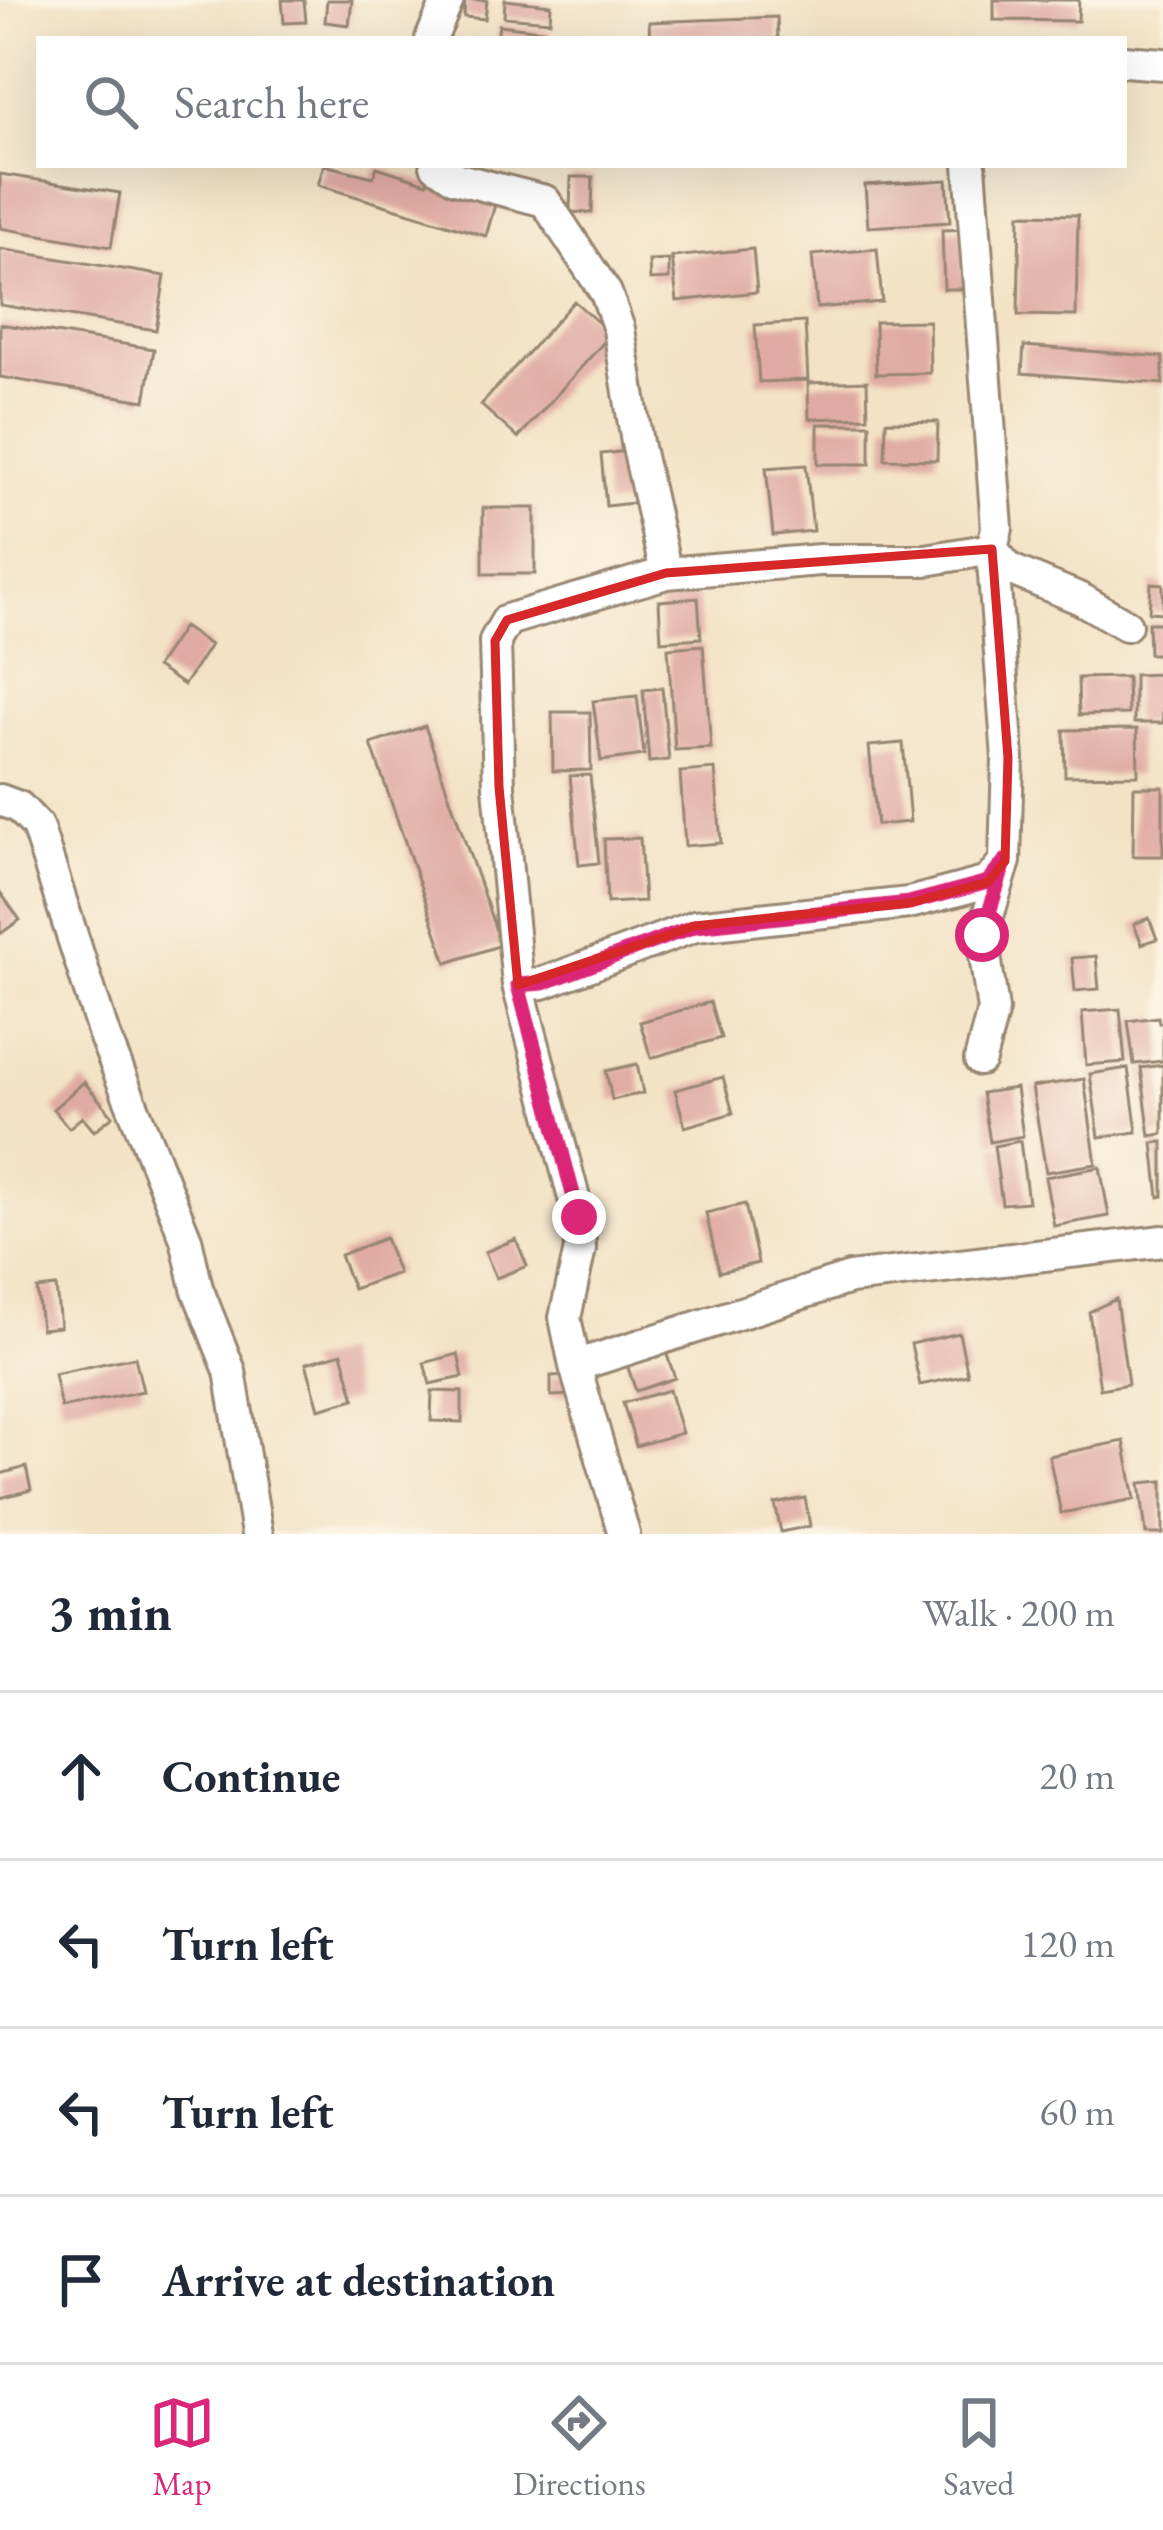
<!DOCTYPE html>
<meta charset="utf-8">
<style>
:root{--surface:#fff;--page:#f2f2f3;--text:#1f2937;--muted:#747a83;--line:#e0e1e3;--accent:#db2777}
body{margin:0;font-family:"EB Garamond",serif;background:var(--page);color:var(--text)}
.stop{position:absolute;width:36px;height:36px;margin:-27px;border:9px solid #db2777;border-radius:50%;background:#fff}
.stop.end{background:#db2777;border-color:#fff;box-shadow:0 3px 12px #0008}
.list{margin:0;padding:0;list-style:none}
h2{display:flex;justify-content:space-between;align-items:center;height:156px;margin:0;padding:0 48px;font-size:51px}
h2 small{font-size:39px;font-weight:400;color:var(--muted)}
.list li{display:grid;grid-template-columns:78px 1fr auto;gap:36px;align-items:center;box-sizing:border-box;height:168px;padding:0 48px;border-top:3px solid var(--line)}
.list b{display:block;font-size:45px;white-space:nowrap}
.list em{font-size:39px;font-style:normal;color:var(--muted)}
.icon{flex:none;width:66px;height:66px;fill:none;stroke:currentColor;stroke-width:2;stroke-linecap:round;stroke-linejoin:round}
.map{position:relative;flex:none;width:1163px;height:1534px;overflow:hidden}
.search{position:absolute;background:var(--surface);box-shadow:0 12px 48px #0002;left:36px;right:36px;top:36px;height:132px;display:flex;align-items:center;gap:30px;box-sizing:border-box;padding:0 42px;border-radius:0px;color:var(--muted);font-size:45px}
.sheet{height:828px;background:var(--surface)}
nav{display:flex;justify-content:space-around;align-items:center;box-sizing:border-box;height:168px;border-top:3px solid var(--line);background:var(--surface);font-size:33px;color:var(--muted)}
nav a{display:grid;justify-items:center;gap:6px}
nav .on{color:var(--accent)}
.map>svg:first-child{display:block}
.building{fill:#e0aba2}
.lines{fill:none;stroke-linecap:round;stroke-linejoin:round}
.minor-casing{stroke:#978672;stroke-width:36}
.minor{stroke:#fff;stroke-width:30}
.route{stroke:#db2777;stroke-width:15}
.marked{fill:none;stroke:#d62828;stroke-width:9;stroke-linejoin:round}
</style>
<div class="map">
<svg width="1163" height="1534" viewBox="0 0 1163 1534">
<rect width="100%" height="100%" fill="#fcf5e5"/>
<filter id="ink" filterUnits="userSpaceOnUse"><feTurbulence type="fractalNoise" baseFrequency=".00833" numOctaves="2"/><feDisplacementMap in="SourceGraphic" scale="24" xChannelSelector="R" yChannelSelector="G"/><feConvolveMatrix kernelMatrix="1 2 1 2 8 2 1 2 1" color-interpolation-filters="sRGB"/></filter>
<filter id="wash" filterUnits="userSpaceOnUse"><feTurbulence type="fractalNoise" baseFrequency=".004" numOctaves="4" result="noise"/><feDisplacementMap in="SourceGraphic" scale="48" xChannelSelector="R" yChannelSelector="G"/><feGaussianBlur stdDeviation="2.7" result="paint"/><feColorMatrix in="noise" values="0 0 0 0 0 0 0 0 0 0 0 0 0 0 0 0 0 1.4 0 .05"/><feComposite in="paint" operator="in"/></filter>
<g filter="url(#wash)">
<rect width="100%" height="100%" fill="#f3e2c5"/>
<g id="blocks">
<path class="building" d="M282,0H304L306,22L284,23Z
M327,0H352L349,25L325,22Z
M465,0H487L485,19L464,17Z
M505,0L551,5L550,21L504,17Z
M994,0H1079L1078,21L994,20Z
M777,17L778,39H650L649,22Z
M499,25L550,31L549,39H497Z
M324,165L373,177L377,167L427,183L430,174L498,194L486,236L318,185Z
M0,174L120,193L111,247L0,228Z
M571,177H593L592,213L570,212Z
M947,180L950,222L868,227L865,185Z
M1020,214L1078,215L1076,316L1018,315Z
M973,229L974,289H944L942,230Z
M0,249L165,276L156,330L0,305Z
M753,249L757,292L677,301L672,257Z
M877,249L882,302L817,308L812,255Z
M669,260V279L650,280L649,261Z
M574,301L611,334L518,438L481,405Z
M929,321L930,373L876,374L875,322Z
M805,322L808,380L759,382L755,325Z
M0,324L154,349L145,401L0,377Z
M1024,346L1163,357V384L1022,373Z
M867,381L868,417L809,419L808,383Z
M886,421L938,422L937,460L885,459Z
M818,424H870V464H818Z
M628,451L633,503L606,506L601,454Z
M806,465L813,531L773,535L766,468Z
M483,508H535V574H483Z
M1151,583L1163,584V613L1149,612Z
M698,598L701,638L661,641L659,601Z
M1148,623H1163V654H1149Z
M183,627L210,645L184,685L156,667Z
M703,645L711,748L675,750L668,648Z
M1163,674V723H1134V675Z
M1127,677L1128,714L1079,715L1078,678Z
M662,688L669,760L649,762L643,690Z
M637,696L644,755L601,761L593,701Z
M552,712H590L591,770L553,771Z
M425,726L501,945L447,963L371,744Z
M1137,729L1138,775L1065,776L1064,730Z
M903,743L910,822L877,825L869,746Z
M715,769L721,843L685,846L680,772Z
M590,775L599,863L579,865L570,776Z
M1134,787H1163V856H1133Z
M640,838L644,901L607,903L604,839Z
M0,892L20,920L0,934Z
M1149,918L1157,939L1142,944L1134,924Z
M1096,956L1099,989L1075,991L1072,958Z
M710,1002L721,1038L651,1058L640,1022Z
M1120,1009L1125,1062L1086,1065L1082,1012Z
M1158,1017L1159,1023H1163V1061L1134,1064L1128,1021Z
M637,1064L643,1093L612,1100L606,1071Z
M1163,1065V1134L1150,1136L1141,1068Z
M1128,1068L1137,1132L1099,1137L1090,1074Z
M723,1077L733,1113L685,1127L675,1090Z
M1084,1079L1096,1164L1046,1172L1032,1087Z
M84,1082L113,1116L94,1131L82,1117L69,1128L53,1109Z
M1016,1088L1023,1136L990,1142L982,1093Z
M1020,1141L1028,1202L1002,1204L994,1146Z
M1163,1142V1196L1159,1197L1153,1143Z
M1100,1167L1109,1216L1054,1226L1045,1177Z
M745,1204L758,1263L719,1272L706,1213Z
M385,1238L398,1273L353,1289L340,1255Z
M516,1239L527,1266L496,1278L485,1252Z
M56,1287L60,1327L41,1329L37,1289Z
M1116,1299L1128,1384L1100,1389L1089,1312Z
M959,1333L968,1375L920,1385L911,1344Z
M665,1349L675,1378L636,1391L626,1362Z
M342,1353L355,1399L319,1409L306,1363Z
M458,1354L463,1377L430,1384L424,1363Z
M135,1357L143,1391L61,1408L54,1374Z
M573,1375L574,1395L551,1396V1376Z
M669,1390L682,1433L636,1446L623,1403Z
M432,1391L462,1392V1422L431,1421Z
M1124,1441L1135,1499L1061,1513L1049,1456Z
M26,1467L31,1490L0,1498V1474Z
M1163,1481V1534H1146L1140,1483Z
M805,1498L810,1526L781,1532L775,1504Z"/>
</g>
</g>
<g filter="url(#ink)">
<use href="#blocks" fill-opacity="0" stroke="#978672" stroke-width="3"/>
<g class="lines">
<defs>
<path id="minor" d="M431,39L448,0
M1124,61L1163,64
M436,165L455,178L545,201L606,293L619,329L637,443L666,573
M992,549L1009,569L1081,599L1126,625
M0,800L19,807L37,826L104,1035L186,1239L197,1288L230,1371L257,1534
M518,985L543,983L695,926L909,903L988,882L1005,861
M980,1060L993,1010L982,935L1005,861L1008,758L992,549
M575,1366L850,1278L1163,1241
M624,1534L575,1366L565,1318L580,1249L579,1217L518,985L499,787L495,641L507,620L666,573L820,560H926L992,549L997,528L970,165"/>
</defs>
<use href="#minor" class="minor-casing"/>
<use href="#minor" class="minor"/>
</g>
</g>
<g class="lines" filter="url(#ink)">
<path class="route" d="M579,1217L518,985L543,983L695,926L909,903L988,882L1005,861L982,935"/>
</g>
<path class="marked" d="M992,549L1008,758L1005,861L988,882L909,903L695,926L518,985L499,787L495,641L507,620L666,573Z"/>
</svg>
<div class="stop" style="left:982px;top:935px"></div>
<div class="stop end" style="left:579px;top:1217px"></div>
<div class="search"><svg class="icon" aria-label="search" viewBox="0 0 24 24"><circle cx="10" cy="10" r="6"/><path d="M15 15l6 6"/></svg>Search here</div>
</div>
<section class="sheet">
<h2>3 min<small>Walk · 200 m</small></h2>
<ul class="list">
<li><svg class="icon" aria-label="ahead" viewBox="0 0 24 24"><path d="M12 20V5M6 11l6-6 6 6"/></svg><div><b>Continue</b></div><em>20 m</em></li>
<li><svg class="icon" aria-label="left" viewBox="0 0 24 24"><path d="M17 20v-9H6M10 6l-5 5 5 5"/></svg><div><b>Turn left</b></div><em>120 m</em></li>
<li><svg class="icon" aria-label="left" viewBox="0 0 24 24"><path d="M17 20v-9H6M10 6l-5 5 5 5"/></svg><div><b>Turn left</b></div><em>60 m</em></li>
<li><svg class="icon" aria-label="arrive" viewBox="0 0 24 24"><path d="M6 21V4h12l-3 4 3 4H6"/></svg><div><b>Arrive at destination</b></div></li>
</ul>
</section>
<nav>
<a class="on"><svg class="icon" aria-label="map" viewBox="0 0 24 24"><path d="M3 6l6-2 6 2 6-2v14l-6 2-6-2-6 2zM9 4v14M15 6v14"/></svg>Map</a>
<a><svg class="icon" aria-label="directions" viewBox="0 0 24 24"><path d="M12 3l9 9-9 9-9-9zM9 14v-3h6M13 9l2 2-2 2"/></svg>Directions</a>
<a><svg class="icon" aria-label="saved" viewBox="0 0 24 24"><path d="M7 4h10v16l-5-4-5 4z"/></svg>Saved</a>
</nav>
